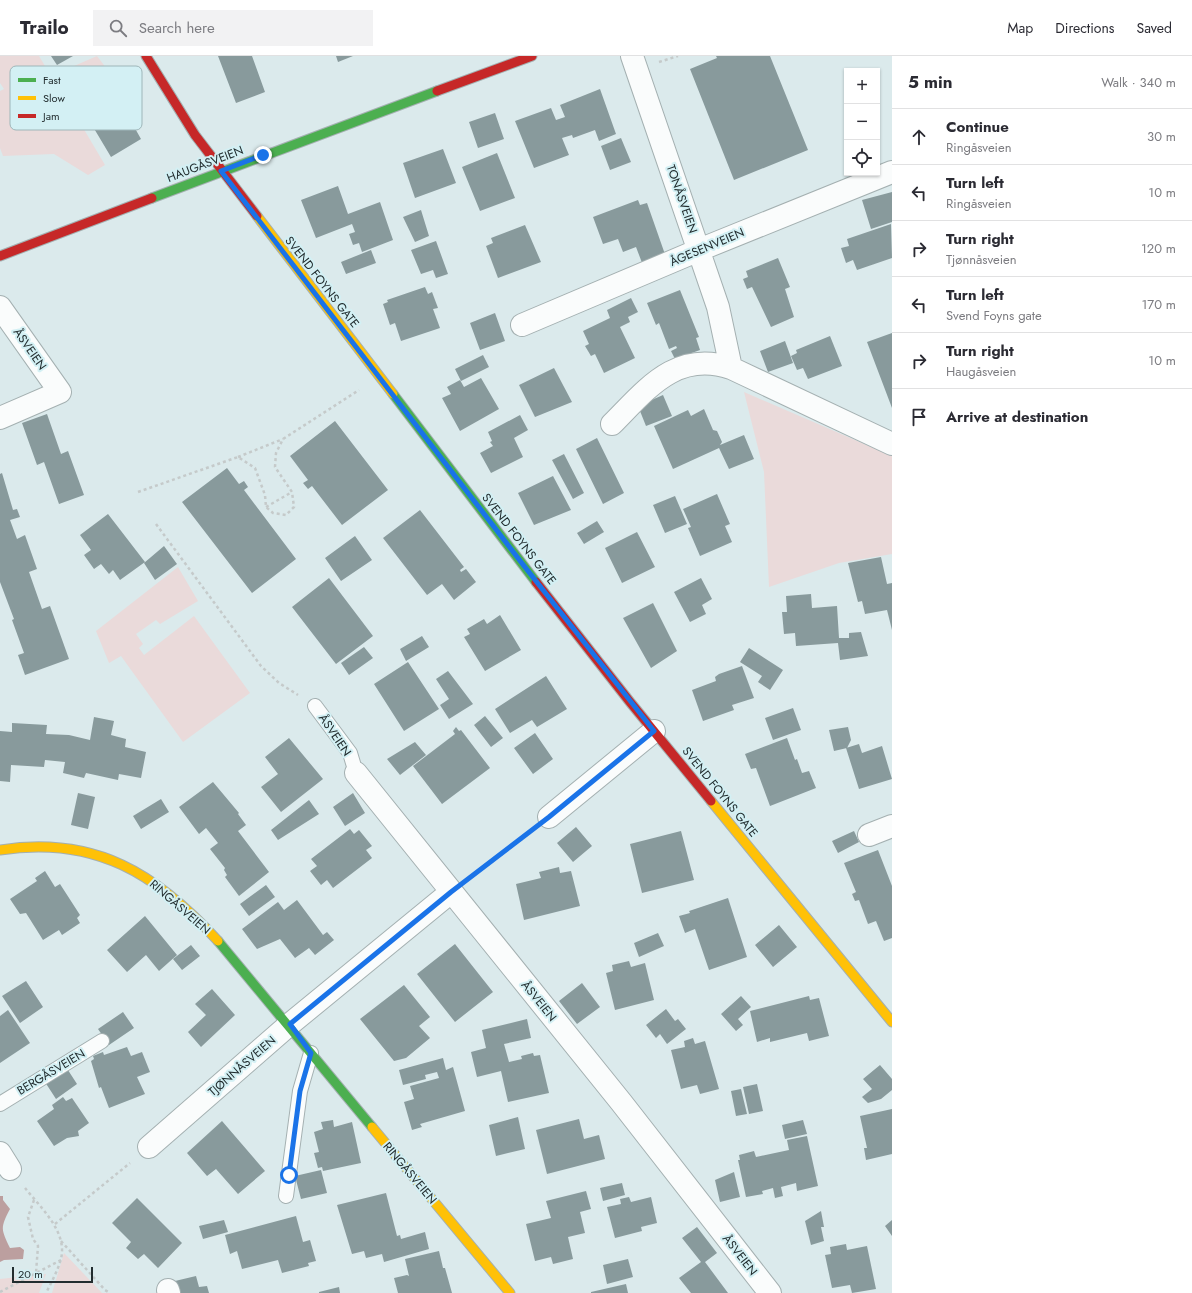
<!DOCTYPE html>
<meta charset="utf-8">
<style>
:root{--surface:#fff;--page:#f2f2f3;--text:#2b2b33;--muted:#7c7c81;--line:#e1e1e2}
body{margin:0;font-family:Jost,sans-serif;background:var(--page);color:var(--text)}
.controls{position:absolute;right:12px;top:12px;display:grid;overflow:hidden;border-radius:0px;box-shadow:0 1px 3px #0004}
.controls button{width:36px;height:36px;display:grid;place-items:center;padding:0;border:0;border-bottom:1px solid var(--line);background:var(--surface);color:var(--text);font:20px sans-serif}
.scale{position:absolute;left:12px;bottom:10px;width:81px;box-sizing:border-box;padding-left:4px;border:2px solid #222d2f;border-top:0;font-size:11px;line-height:14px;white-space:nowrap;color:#222d2f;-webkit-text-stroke:3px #d3f0f4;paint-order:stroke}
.stop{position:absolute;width:12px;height:12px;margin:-9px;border:3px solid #1a73e8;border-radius:50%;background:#fff}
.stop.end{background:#1a73e8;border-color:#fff;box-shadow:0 1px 4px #0008}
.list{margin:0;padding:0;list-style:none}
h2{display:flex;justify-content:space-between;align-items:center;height:52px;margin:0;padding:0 16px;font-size:17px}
h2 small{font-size:13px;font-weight:400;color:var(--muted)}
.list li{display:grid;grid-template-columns:26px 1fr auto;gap:12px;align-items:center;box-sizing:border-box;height:56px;padding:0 16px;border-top:1px solid var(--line)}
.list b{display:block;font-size:15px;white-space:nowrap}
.list p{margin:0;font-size:13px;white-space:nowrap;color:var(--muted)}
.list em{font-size:13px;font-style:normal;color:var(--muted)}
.icon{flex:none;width:22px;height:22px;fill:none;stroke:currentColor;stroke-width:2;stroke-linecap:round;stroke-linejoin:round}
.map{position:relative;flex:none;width:892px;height:1237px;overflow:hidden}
header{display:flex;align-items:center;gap:24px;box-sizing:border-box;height:56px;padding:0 20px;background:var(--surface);border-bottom:1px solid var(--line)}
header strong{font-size:19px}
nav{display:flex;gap:22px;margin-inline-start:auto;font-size:14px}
.search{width:280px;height:36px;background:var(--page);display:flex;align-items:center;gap:10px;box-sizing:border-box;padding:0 14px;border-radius:0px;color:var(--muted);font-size:15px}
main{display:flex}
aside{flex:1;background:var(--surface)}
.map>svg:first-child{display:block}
.green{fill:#eadada}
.water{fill:#bc9f9f}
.building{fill:#889a9c}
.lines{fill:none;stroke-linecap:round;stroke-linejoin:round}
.lane-casing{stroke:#a4b0b1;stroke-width:16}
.street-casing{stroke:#a4b0b1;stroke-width:24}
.fast-casing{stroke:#a4b0b1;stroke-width:11}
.slow-casing{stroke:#a4b0b1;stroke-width:11}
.jam-casing{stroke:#a4b0b1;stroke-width:11}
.path{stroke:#c5caca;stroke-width:2.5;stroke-dasharray:3 3;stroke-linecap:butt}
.lane{stroke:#fafcfc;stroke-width:14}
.street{stroke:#fafcfc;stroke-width:22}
.fast{stroke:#4caf50;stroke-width:9}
.slow{stroke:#ffc107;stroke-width:9}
.jam{stroke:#c62828;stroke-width:9}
.route{stroke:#1a73e8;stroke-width:5}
.labels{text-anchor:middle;stroke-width:4;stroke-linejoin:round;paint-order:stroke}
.street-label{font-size:12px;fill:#222d2f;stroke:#d3f0f4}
.key{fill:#d3f0f4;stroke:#9eb6b9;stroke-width:1}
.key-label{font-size:11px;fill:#222d2f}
</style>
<header>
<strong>Trailo</strong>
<div class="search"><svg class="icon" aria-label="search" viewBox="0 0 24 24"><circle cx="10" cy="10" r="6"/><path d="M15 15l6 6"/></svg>Search here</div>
<nav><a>Map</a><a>Directions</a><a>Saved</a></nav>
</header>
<main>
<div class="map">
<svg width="892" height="1237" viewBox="0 0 892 1237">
<rect width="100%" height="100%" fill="#dbeaec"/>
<path class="green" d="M0,0H39L51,20L97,0L113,21L69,48L105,109L88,119L54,98L3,100L0,92V35L4,33L0,27Z
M744,336L892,400V498L839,507L769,531L764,416Z
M178,511L198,545L160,568L156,564L136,578L143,588L139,592L144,599L194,560L250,637L183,686L121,600L109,607L96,575Z
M64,1197L102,1237H52Z
M46,1218L39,1237H0V1223Z"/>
<path class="water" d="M0,1140H3V1144L10,1153C0,1172 1,1173 10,1192L20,1191L24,1194L23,1203L4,1204L0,1206Z"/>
<path class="building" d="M51,0H73L57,9Z
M218,0H252L265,36L236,47Z
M336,0H353L338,6Z
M716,0H770L808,94L734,124L690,13L717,2Z
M107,26L121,49L125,46L132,58L128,60L141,83L111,101L77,44Z
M600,33L616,78L599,85L595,74L573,82L572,79L562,82L569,99L534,112L515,65L551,52L556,64L565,61L560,49Z
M495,57L504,83L478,92L469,66Z
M621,82L631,106L610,114L601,90Z
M443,93L456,127L415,142L403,107Z
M497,97L515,142L480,155L462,111Z
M338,130L348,158L380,146L393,184L362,196L359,187L353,189L349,178L355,176L352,168L316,182L301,144Z
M892,136V166L871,173L862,144Z
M638,144L640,149L647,147L667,204L644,212L636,191L623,196L618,183L603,188L593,161Z
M421,154L429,180L415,186L403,161Z
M891,168L892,202L857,214L853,204L846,207L841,192L849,190L847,183Z
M525,169L541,206L498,222L486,190L493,187L491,182Z
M436,185L448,218L436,222L433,214L421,218L411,194Z
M371,194L376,207L346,218L341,206Z
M778,202L790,231L785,233L794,261L771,271L752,231L747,233L743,223L748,221L746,215Z
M425,231L428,238L432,236L438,252L433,253L440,272L401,285L395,267L390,269L383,248L388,246L387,244Z
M680,234L699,281L696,282L700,294L675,303L671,295L677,292L676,290L669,293L659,267L656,269L647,247Z
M631,242L638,256L628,261L630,266L620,271L635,302L604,317L595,298L591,300L585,290L589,288L583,275L610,262L607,254Z
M495,257L505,285L480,294L470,267Z
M892,277V352L867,286Z
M830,280L842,310L808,323L803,312L797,314L791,300L797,297L796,294Z
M785,285L793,307L768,316L760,295Z
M483,299L489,311L461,325L455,313Z
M554,312L572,346L535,361L519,329Z
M481,322L499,353L460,375L442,342L451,338L447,331L460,324L464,331Z
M663,339L672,360L646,370L638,350Z
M704,353L713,374L717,375L722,386L720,389L744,379L754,403L729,413L719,392L673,413L654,370L688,354L691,360Z
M47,358L61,398L68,395L84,439L59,448L44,406L37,409L22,367Z
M520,359L528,374L514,382L523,401L491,417L480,397L493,390L490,386L492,385L488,376Z
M335,365L388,434L342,469L312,430L308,433L303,427L308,424L290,400Z
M597,382L624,437L603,448L576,393Z
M564,398L584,437L573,443L552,404Z
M227,412L239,428L244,425L248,431L244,434L296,503L252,537L182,446Z
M2,417L13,454L17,453L20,461L10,464L17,483L25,479L37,513L29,516L42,553L50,550L69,603L25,619L18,599L24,597L12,564L14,563L0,526V418Z
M553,420L571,454L534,469L518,437Z
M717,438L730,468L725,470L732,486L700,500L688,472L691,471L683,453Z
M675,440L687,468L665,477L653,449Z
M420,454L464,511L460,514L461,516L466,513L476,526L454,544L442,528L427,539L383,482Z
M108,458L145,506L120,524L113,514L109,518L101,508L94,513L84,499L91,494L80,479Z
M597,465L604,476L584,488L577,477Z
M637,476L655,511L622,527L605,492Z
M355,480L372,504L341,525L325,502Z
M164,490L177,508L155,524L144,507Z
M881,501L887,528L892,527V574L887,554L865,558L862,545L858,546L848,507Z
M329,522L373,580L336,608L292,551Z
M701,522L712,543L702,549L706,558L690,566L674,536Z
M811,538L812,552L837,550L839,582H849V577L861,576L868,600L840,604L838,587L796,590L795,577L784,578L782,556H787L786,540Z
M653,547L677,595L651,612L623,562Z
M500,559L521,594L485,615L464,581L470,578L467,573L484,563L487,568Z
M422,580L429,591L406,605L400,593Z
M364,591L373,602L349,619L341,607Z
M749,592L783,614L770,634L758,626L762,620L740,606Z
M408,606L439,653L404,675L374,628Z
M742,610L754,642L732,649L734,654L703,665L692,634L716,625L715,621L719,618Z
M448,615L473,648L449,663L440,649L449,643L436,623Z
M546,620L567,653L537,671L532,664L510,677L495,653Z
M793,652L801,674L773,684L765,662Z
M485,660L503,682L491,691L474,669Z
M94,661L114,665L111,679L126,683L125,691L146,696L141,722L119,718L118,724L86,717L84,722L63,717L65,706L45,704L44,711L11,709L10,726L0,725V675L12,676V667L47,669L46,678L69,679L90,684Z
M456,671L459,675L461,674L490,712L442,748L413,710L455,678L453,675Z
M848,671L851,684L847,692L834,695L829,674Z
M535,677L553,703L533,718L514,692Z
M289,682L323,723L281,756L261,731L278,718L265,701Z
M787,682L795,704L797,703L802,717L809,715L816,732L770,750L756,712L751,713L745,698Z
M415,686L426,699L400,719L387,703Z
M859,688L862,697L882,690L892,723L859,733L846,692Z
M213,726L239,757L238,758L246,769L238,775L269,816L239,840L225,821L227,819L224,814L225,812L210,793L218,787L206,772L199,778L179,751Z
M78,737L95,741L88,773L71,769Z
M353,737L365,757L345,770L333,751Z
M161,743L169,756L141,773L133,760Z
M309,744L319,758L278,784L271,774Z
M576,771L592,790L573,806L557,787Z
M350,773L354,778L359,774L372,790L366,794L372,802L333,832L327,824L321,829L310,815L317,810L311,803Z
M681,775L694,824L642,837L630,788Z
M854,775L859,786L838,797L832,785Z
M878,794L892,830V882L884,885L876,865L868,868L859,844L855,845L852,838L856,836L844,807Z
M559,811L560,817L571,815L580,850L524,864L516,828L541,822L539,816Z
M45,815L55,831L60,828L80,859L77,862L80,867L62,879L59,874L43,884L26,857L20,858L10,843L37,825L35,822Z
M266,829L275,841L249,860L240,848Z
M728,842L747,901L709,914L695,873L685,877L679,860L690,857L689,855Z
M297,844L323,879L327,876L334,884L315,899L309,892L295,902L280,883L257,893L242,873L278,846L284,854Z
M145,860L177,899L159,915L146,899L127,916L107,894Z
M779,869L797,891L773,911L755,889Z
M658,877L664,890L639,901L634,887Z
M455,888L493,936L455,966L417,918Z
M191,889L200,900L182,914L173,903Z
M629,905L631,911L645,907L654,944L615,954L606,917L613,915L612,909Z
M26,925L43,951L20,967L2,940Z
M582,927L600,951L577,968L559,945Z
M404,929L430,961L419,970L430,982L406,1002L394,1005L360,963Z
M212,933L235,959L201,991L188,976L206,959L195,948Z
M741,940L751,951L738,963L743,969L736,975L721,958Z
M809,940L810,944L819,942L829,980L809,985L807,977L770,986V982L757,986L750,955Z
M666,953L675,965L678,963L686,973L667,988L660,978L656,982L646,969Z
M8,954L30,987L0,1007V960Z
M123,956L134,972L109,989L98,973Z
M527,963L531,982L504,988L509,1006L522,1003L521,1000L533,997L534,1000L540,999L549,1037L508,1046L501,1015L477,1021L471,996L486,992L482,974Z
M693,982L695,988L705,985L719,1033L700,1038L697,1029L681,1033L671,994L685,991L684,985Z
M127,991L131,1000L142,996L150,1016L137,1021L145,1038L109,1052L101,1031L99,1032L91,1005L94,1003L93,1000L103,996L104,999Z
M443,1002L446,1014L453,1011L465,1055L420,1068L422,1071L412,1074L404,1046L414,1043L410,1030L439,1022L437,1016L425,1019L426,1023L403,1029L399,1014Z
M880,1009L892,1023V1034L881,1043L868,1047L862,1041L872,1033L863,1023Z
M66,1011L77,1028L56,1043L45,1026Z
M757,1028L763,1055L749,1058L743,1031Z
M741,1033L747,1058L736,1060L731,1035Z
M63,1041L66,1045L72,1042L89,1067L78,1075L79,1080L67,1082L54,1090L37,1065L54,1053L52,1049Z
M892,1053V1098L866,1104L864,1092H867L860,1060Z
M518,1061L525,1093L496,1100L489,1069Z
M579,1063L584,1083L599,1079L605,1103L547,1118L536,1074Z
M333,1064L334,1071L352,1066L361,1107L323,1115L322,1111L318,1112L314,1097L319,1096L314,1076L323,1073L321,1066Z
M803,1064L807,1078L785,1083L782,1069Z
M222,1065L265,1115L238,1138L216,1113L207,1120L187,1097Z
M807,1080L818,1130L797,1135L796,1127L781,1131L783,1140L775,1142L773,1132L762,1135L763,1138L746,1141L738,1104H740L739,1099L754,1095L756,1101L789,1094L787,1084Z
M321,1114L327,1137L301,1143L295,1120Z
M734,1116L740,1141L720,1146L715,1124Z
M622,1127L625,1139L603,1145L600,1132Z
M586,1135L591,1153L580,1156L585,1177L568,1181L573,1203L553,1208L551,1201L535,1205L526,1168L551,1162L546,1145Z
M386,1137L397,1180L400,1179L401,1183L425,1176L429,1193L384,1206L382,1198L366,1202L364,1195L352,1198L337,1149Z
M629,1141L631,1146L651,1141L657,1167L641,1171L642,1175L615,1182L607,1151L621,1148L620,1143Z
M137,1142L182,1187L158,1212L144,1198L138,1203L126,1192L131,1186L112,1167Z
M821,1155L824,1171H821L824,1185L811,1189L805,1165Z
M296,1160L303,1186L310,1184L316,1205L308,1207L309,1210L282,1217L278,1204L242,1213L237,1195L230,1198L225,1179Z
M224,1164L228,1176L203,1183L199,1170Z
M892,1164V1180L885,1170Z
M697,1171L717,1197L705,1206L728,1237H691L679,1222L701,1206L682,1182Z
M846,1188L847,1194L867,1190L876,1233L852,1237L850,1229L832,1232L825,1199L831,1198L830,1191Z
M439,1195L443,1212H445L452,1237H398L394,1222L407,1219L409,1220L405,1203Z
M628,1203L633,1221L607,1228L603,1209Z
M196,1220L199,1231L207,1230L209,1237H178L175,1225Z
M626,1228L628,1237H591V1236Z
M339,1231L340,1237H319V1236Z"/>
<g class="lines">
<defs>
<path id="lane" d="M315,650L350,697L356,717
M0,1048L102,985
M286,1140L300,1035L311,997"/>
<path id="street" d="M632,0L718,251L731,312L892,388
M0,251L60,336L0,362
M522,269L699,194L892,116
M612,368C647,333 676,294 731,312
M356,717L621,1046L770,1237
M549,761L654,675
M869,779L892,770
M149,1091L290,968L451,836
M0,1097L10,1113
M168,1234L169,1237"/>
<path id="fast" d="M152,142L437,35
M393,338L536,526
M218,885L372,1071"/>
<path id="slow" d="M257,160L393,338
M711,745L892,966
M0,794C95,779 157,818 218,885
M372,1071L510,1237"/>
<path id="jam" d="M146,0L195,79L257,160
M437,35L532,0
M0,200L152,142
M536,526L630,646L711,745"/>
</defs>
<use href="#lane" class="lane-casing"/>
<use href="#street" class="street-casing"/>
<use href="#fast" class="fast-casing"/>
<use href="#slow" class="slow-casing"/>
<use href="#jam" class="jam-casing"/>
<path class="path" d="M659,6L678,0
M238,401L283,383
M138,436L238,401L255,412L265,439L266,451L273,457L286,459L294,451L292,436L275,411L276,397L283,383L359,334
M266,451L292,436
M156,468L261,610L279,627L298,639
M472,821L530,777
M25,1132C41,1152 70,1178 60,1206C57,1216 51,1227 46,1237
M34,1144L28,1161L33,1183L38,1190L36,1217
M55,1168L130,1107
M61,1185L105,1234L110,1237
M0,1236L61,1204"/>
<use href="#lane" class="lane"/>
<use href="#street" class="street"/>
<use href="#fast" class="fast"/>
<use href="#slow" class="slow"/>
<use href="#jam" class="jam"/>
</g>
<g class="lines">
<path class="route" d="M263,99L221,115L521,506L654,675L549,761L451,836L290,968L311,997L300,1035L289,1119"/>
</g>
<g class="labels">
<g class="street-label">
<text transform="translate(205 108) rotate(-21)" y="4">HAUGÅSVEIEN</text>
<text transform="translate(682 143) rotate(71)" y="4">TONÅSVEIEN</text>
<text transform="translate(707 191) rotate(-23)" y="4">ÅGESENVEIEN</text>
<text transform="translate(322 226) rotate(52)" y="4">SVEND FOYNS GATE</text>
<text transform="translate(30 293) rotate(55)" y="4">ÅSVEIEN</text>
<text transform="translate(519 483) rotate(52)" y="4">SVEND FOYNS GATE</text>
<text transform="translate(335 679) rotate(56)" y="4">ÅSVEIEN</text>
<text transform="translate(720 736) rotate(51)" y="4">SVEND FOYNS GATE</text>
<text transform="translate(180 851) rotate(41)" y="4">RINGÅSVEIEN</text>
<text transform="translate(539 945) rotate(51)" y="4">ÅSVEIEN</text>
<text transform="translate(242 1010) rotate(-41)" y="4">TJØNNÅSVEIEN</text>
<text transform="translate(51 1016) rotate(-31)" y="4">BERGÅSVEIEN</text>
<text transform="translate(410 1117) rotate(50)" y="4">RINGÅSVEIEN</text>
<text transform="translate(740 1199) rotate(52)" y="4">ÅSVEIEN</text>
</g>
</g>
<rect x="10" y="10" width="132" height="64" rx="6" class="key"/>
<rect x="18" y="22" width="18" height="4" fill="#4caf50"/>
<rect x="18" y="40" width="18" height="4" fill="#ffc107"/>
<rect x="18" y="58" width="18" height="4" fill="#c62828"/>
<g class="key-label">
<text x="43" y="28">Fast</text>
<text x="43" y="46">Slow</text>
<text x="43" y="64">Jam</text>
</g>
</svg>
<div class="controls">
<button>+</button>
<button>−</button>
<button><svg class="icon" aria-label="locate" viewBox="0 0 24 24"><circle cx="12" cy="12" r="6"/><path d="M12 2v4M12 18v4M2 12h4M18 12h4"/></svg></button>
</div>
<div class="scale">20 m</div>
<div class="stop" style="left:289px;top:1119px"></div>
<div class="stop end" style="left:263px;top:99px"></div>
</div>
<aside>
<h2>5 min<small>Walk · 340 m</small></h2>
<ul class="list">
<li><svg class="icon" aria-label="ahead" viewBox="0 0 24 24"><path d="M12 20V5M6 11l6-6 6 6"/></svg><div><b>Continue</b><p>Ringåsveien</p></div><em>30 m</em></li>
<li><svg class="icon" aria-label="left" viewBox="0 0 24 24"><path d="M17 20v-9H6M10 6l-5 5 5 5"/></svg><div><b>Turn left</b><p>Ringåsveien</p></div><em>10 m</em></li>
<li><svg class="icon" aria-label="right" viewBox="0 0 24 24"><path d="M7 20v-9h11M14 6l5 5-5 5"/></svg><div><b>Turn right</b><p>Tjønnåsveien</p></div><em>120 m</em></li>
<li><svg class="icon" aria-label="left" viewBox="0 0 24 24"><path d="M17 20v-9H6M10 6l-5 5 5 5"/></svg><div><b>Turn left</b><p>Svend Foyns gate</p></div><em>170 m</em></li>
<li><svg class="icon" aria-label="right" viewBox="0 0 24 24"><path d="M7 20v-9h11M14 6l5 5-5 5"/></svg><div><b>Turn right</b><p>Haugåsveien</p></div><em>10 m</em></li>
<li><svg class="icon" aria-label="arrive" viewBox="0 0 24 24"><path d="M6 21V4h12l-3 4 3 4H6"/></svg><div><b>Arrive at destination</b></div></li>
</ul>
</aside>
</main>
